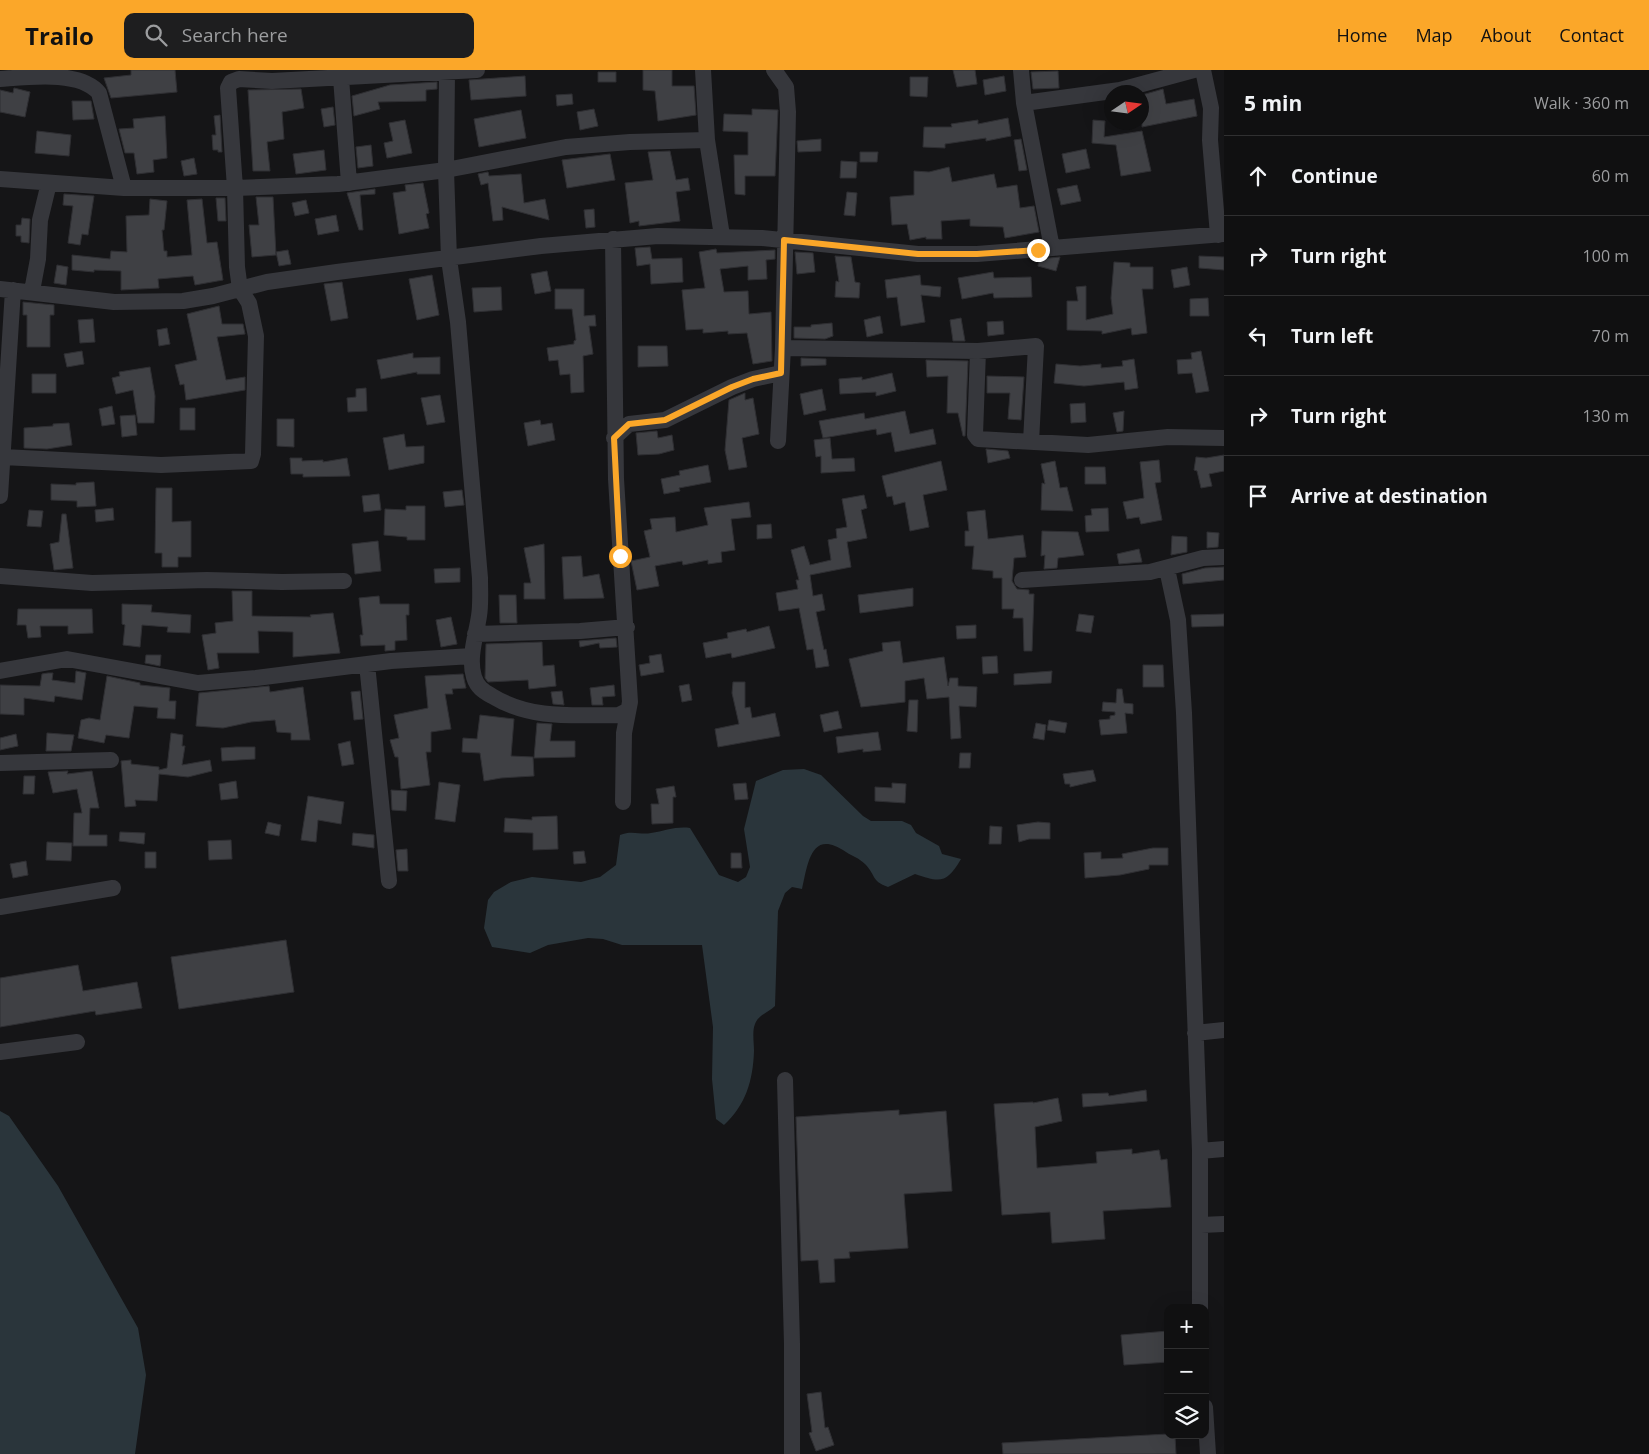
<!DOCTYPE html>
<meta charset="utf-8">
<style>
:root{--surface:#101011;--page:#1e1e1f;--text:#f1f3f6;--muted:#9c9d9f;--line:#303031;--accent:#fba729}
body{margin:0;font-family:"Open Sans",sans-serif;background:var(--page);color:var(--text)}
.controls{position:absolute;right:15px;bottom:15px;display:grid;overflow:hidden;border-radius:10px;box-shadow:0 5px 20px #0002}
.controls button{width:45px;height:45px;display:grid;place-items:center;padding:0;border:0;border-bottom:1px solid var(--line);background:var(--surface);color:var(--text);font:25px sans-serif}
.compass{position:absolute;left:1104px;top:15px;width:45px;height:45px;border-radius:50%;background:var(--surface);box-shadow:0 5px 20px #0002;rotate:77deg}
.stop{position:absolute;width:15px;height:15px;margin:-11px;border:4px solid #fba729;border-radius:50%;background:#fff}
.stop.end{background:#fba729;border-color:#fff;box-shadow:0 1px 5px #0008}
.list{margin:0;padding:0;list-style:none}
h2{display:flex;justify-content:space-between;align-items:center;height:65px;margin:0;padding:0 20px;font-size:21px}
h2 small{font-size:16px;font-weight:400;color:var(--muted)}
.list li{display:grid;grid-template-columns:32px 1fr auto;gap:15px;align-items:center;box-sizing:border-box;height:80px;padding:0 20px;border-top:1px solid var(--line)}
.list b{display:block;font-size:19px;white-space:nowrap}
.list em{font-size:16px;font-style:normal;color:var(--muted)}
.icon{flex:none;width:28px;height:28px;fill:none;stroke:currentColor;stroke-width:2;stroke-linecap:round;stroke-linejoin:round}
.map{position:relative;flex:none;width:1224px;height:1384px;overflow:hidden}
header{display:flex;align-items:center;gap:30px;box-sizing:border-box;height:70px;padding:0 25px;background:var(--accent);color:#111}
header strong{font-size:24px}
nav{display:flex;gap:28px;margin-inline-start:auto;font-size:18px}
.search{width:350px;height:45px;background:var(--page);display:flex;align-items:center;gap:12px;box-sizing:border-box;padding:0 18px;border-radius:10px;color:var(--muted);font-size:19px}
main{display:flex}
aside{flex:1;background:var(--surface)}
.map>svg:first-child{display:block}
.water{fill:#2a353b}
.building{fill:#3f4044;stroke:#2f2f33}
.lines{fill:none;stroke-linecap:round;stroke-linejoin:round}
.minor{stroke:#36373c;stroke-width:16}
.route{stroke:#fba729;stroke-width:6}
</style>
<header>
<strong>Trailo</strong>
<div class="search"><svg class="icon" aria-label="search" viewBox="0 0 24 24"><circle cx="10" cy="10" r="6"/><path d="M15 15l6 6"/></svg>Search here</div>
<nav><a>Home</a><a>Map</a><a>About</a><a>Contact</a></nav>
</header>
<main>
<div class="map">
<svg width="1224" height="1384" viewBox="0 0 1224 1384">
<rect width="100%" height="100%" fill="#151517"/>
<path class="water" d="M804,699L821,705L863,746L871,751H902L911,755L916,763L939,776L942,784L961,789C947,813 941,813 915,804L888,817C871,811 876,805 865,794C859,788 852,786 846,782C811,758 808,793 802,819L792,817L785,823L778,841L775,936C769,942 758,945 755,954C752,961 754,973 754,981C753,1010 746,1035 724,1055L716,1049L712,1009L713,957L702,875H622L603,869L588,868L548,875L530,883L492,877L484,858L488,830L494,822L511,812L532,807L581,812L600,807L616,795L620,765C632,760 640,765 651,763C665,761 676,756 690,758L719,805L738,812L746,807L750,797L744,759L756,711L783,700Z
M0,1041L9,1046L58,1116L138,1258L146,1305L135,1384H0Z"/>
<path class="building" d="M131,0H175L177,22L111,28L104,8L131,5Z
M643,0H672V16H694L696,45L658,51L655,21L643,20Z
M953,0H975L977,14L957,17Z
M1058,1L1059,18L1033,19L1031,2Z
M598,2H616V12H598Z
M525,6L526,26L471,30L469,10Z
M1004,6L1006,21L985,25L983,10Z
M910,7H928L927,27L910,26Z
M437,12V19L426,20V31L378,32L380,39L354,46L352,26L390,15Z
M14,18L30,22L25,47L0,42V20L13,23Z
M301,19L304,38L282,42L284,69L267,72L270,101H253L248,20Z
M1163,19L1166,34L1194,29L1197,46L1142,57V25Z
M572,24L573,34L557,36L556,25Z
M72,31H91L94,49L73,50Z
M333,37L335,55L324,57L321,39Z
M594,39L598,56L580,60L577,42Z
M752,39L778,40L775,106H745V125L735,124L734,85H748V62L723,61L724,44L752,45Z
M521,40L526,68L479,77L474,49Z
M220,45L222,82H218V80H213L212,65H216L214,46Z
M165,46L167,88L153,90L154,102L137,104L134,83H125L119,59L134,58L133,49Z
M1008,48L1011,66L986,71V68L945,74V78L923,77L924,57H952L951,54L978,50V54Z
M405,50L412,83L387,88L384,73L393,71L389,53Z
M1093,50L1105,51L1104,67L1142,61L1151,101L1121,106L1116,75L1092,73Z
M37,61L71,65L69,86L35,83Z
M821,69V81L798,82L797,71Z
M1021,69L1027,100L1019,101L1014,70Z
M371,75L373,96L358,98L356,77Z
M1086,79L1090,98L1066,103L1062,84Z
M324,80L326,100L296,104L293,84Z
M670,81L676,110L688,108L690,120L676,122L680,151L639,156V151L630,153L625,113L653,110L648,82Z
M860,82H878L877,92H860Z
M610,84L615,110L567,118L562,90Z
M194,88L197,104L184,106L181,91Z
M841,91L857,92L856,108H840Z
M949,97L952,112L994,104L997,118L1017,115L1020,138L1034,136L1039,162L1005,168L1003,157L970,156V149L941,151L942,169H926V167L910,170L907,154L892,155L890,127L914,125V101L929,102Z
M488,102L489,106L521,104L524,133L545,129L549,150L502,137L503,150L493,151L488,113L481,115L478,104Z
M423,113L429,143L426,144L429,158L399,164L393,123L406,121L405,115Z
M1077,115L1081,131L1061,135L1057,119Z
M375,119V124L360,125L363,160H359L347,123Z
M847,122L857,123L855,146L844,145Z
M64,124L94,126L88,165L82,164L80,175L68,173L73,136L63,135Z
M256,127H273L276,185L252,187L249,155H259Z
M216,128H225L226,151H218Z
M150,129L167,131L164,160H162L164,181H167V187L192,185L187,130L202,129L207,173L217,172L223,210L195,215L193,206L158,209L159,218L121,220V201L94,200V202L72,200V185L110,189L111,181L127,182L126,146L149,145Z
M306,130L309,143L295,146L292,133Z
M594,139L595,157L586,158L584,140Z
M336,145L339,161L318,165L315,149Z
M22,148L30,149L29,173L21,172V166H16V155H21Z
M650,177L652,189L682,188L683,212L651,214L650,194L637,196L635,178Z
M716,179L717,183L775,180V189L766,190L767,209L748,210V196L720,199L724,222L748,221L749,244L771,242L772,291L753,294L747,263L728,264V261L703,263V259L686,260L682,220L705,218L699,182Z
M288,180L291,194L279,196L276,182Z
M795,182L813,183L815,202L797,204Z
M835,186L851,187L855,212L860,213L859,228L835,227L836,211L839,212Z
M1199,186L1224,187V200L1199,198Z
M1060,187L1056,201L1038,196L1039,189Z
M1114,192L1130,193V197H1153V219H1142L1147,263L1132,265L1131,258L1102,264V261L1067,260V231H1078L1076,217L1086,216V250L1113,244L1111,228Z
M57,195L68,197L66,215L54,213Z
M1187,197L1190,215L1174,218L1171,200Z
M547,201L551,221L535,224L531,204Z
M993,202L994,208L1031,207L1032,227L994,228L993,223L962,229L958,208Z
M432,205L439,245L417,250L409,209Z
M920,205L921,215L941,217L940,227L921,225L925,252L901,256L897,227L887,228L885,210Z
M342,212L348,248L331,251L324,214Z
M501,217L502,240L474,242L472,218Z
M555,219H584V246L595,245L596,256H589L593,284L583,286L584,322L571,323L570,304L560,305L558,290L549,291L547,278L574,274V271L576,270L572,239H555Z
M1208,228L1209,246H1190V229Z
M23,232L54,235V245H50V277H27V245H23Z
M219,236L222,254H243L245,264L217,267L226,310L245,307V320L186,330L184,314L180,315L175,295L197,290L187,244Z
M880,246L883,263L867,267L864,250Z
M961,248L965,271H953L950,250Z
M93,249L95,272L80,273L78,250Z
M1003,251L1004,264L988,266L987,252Z
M832,253L833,266L825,269L794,268V257H811V255Z
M167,258L170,274L159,276L157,260Z
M638,276H667L668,296L638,297Z
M82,281L84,294L67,297L64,284Z
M1201,281L1209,321L1196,323L1192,303L1178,304L1177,290L1192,289L1191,283Z
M413,283V288L440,287V304H417V302L381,309L377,290Z
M801,288L826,289V295L801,296Z
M1134,289L1138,318L1125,320L1124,312L1084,316L1054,313L1056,294L1080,296L1101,294V298L1123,296L1122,291Z
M926,290L968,291L965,366H963L958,343H947L948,306L927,307Z
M150,297L155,326L154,353H138L133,320L116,324L112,308L120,306L119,302Z
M892,303L896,321L876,326V322L840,324L839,309L862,307V310Z
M32,304H56V323H32Z
M987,306L1024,307L1021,350L1008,349L1010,323H987Z
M366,318L367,341L348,342L347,328L356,327V319Z
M822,319L826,340L804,345L800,324Z
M745,323V330L753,328L759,364L742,368L747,397L729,400L725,380L729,330Z
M440,325L445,352L427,355L421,328Z
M1085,333L1086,352L1071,353L1070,334Z
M112,336L115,354L102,356L99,339Z
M180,338H195V360H180Z
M905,341L910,364L933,359L936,374L895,382L891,362L877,365L876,359L823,368L819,351L864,343L865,349Z
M1124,341L1123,361L1117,362L1113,343Z
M135,345L137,365L122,367L120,346Z
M277,349H294V377L277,376Z
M540,350L541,355L552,353L555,370L528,376L524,353Z
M69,353L72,375L47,379L24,378V358L53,356V354Z
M657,361L658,368L672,365L674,380L659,384L638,385L636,363Z
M404,364L406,377L424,376V393L389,400L383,368Z
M830,368L832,389L854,388L855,401L821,403V386L816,387L814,370Z
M986,379L1008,381L1010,388L988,393Z
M1224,385V401L1209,404L1212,416L1201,418L1197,401L1194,400L1196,387L1206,388Z
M290,388H302V391L323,390V392L347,388L350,406L303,407V404H291Z
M1159,390L1161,412L1155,413L1162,450L1141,454L1139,447L1127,449L1123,432L1144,428L1140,392Z
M941,391L947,420L923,425L929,457L910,461L905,432L894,435L892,426L887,427L882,406Z
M1055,391L1060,418L1067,417L1073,441L1041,440L1042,413L1045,414L1041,394Z
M708,395L711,412L679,418L680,421L664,424L661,409L680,405L679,401Z
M1085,397H1105L1106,414H1085Z
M94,412L96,436L77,437V431L51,430V414L76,415V413Z
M156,418H172V452L191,451V487H178V497H162V483H155Z
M462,420L464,435L445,437L443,422Z
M379,424L381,440L364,442L362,426Z
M864,425L867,438L861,440L867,468L847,472L851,497L810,505L813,526L822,524L825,540L816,542L824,580L826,579L829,596L816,598L813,579L807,580L799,538L779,541L776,523L798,519L796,510H799L791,480L804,476L810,495L831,490L828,470L837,468L836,459L847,457L842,429Z
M749,432L751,447L731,449L735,480L721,482L722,492L708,494V490L683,495L682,491L655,496L659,516L637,520L631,491L650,487L644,461L652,459L650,449L675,447L676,462L708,455L704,438Z
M406,436H425V470H407V467L384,465L385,439L406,440Z
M113,438L114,450L96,452L95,440Z
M1108,438L1109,461L1086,462L1085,446L1092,445L1091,439Z
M29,440L43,441L41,457L27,456Z
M985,440L988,469L1023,465L1026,487L1014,488L1012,511L1017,519L1029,520V524H1034L1032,581H1024L1023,548H1013L1014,539H1002V508H993V501L972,499L974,476H965V461H969L967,442Z
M62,444H66L73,498L54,500L50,474L59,472Z
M771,454L772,468L757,469V455Z
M1042,461L1078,462L1084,485L1058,488L1057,498L1044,499L1045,485L1041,486Z
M1207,462L1219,463L1218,477L1207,478Z
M1172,466L1187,467V482L1171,485Z
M378,471L381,501L355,504L352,474Z
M544,474L545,529H524V513H531L524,478Z
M1139,479L1142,492L1119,494L1117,484Z
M581,486L583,507L599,504L604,528L564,529L562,487Z
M1224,497V510L1183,514L1182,504L1205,498Z
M460,498V512L435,513L434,499Z
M913,518V536L860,543L858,525Z
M232,521H252V546L311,547L310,545L333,543L340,583L293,587V562L258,561L259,583H217L219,598L208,600L202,565L216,563L215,553L233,551Z
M499,525H516L517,553H500Z
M379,526L380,534H409V545H406L407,570L395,571V580L385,581V575L361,576L360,565H363L359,528Z
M122,534L152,535L151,542L191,545L190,563L167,562L168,557L142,555L140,577L123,575L125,555L122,554Z
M18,539H92L93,563L68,564V556H40L41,567L28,568L26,555H17Z
M1079,544L1094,546L1091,563L1076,561Z
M1224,544V556L1192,557L1191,545Z
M451,547L457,574L441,577L436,550Z
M976,555V568L957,569L956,556Z
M769,556L775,578L732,588L731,583L706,588L703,573L728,568L727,563L746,559L747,562Z
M616,568L617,577L600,578L599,573L580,577L579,571Z
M900,571L903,593L944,587L948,616L950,608H958V616L977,617L976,637L959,636L961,668L951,669L949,627L927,629L924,608L905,611V632L861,637L849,589L883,581L882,573Z
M542,572L543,596L554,595L556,616L529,619L528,610L488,612L485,608L486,574Z
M661,584L664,602L641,606L639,595L650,593L649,586Z
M146,585H161L160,596L145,593Z
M997,586L998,603L983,604L982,587Z
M1143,595H1163L1164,617H1143Z
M76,601L86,603L82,630L55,626L54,632L24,628V645L0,644V615L40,616L42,604L48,603H53L52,610L75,613Z
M1052,601L1051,613L1014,615V604Z
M463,604L466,618L452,619L453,624H445L451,659L431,662V682H426L430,715L401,719L398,687H395L390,670L399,668L394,645L428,638L425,606Z
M107,606L140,613V615L170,618L169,631H176L175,649L157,648L158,638L134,636L129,668L106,665L104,673L78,668L81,650L89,648L100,650Z
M733,612H745V638L750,637L752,648L775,643L780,666L718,677L715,659L739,654L732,623Z
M689,614L692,630L682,632L679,616Z
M614,615L615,626L602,627L603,635H592L590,618Z
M269,616L270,622L303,617L310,670H291V663L277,662L275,650L251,652L223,658L196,656L199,623Z
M1117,619H1122L1124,633L1133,634V644L1125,643L1127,663L1101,665L1099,650L1110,649V646L1115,645V642L1102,641L1103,632L1116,633Z
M360,621L363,649L354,650L351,622Z
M562,621L564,635L553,634L551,622Z
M909,630H918L917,662L907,661Z
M838,641L842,658L824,662L820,645Z
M480,645L514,649L511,686L533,687L534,706L501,708L484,711L480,683L462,682L463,668L477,669Z
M1049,650L1067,653L1065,663L1047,660Z
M537,653L552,654L550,671H575V687L534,688Z
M1036,653L1046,655L1044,670L1033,668Z
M878,662L881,680L863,682V679L838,683L836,667Z
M47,663L74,665L71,681H46Z
M171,663L183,665L182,676H185L182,695L210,690L212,701L188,707L159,704L157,731L135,730L136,736L125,737L121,691L131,690V694L159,697V700L167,698Z
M16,664L18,676L0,680V668Z
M350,671L354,694L342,696L338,674Z
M236,677H255V689L222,691L221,678Z
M960,683H971L970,698H959Z
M1093,700L1096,711L1070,717V714H1065L1063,704Z
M68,701L67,704L92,701L99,738H90L89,765H107V776H73L74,743H82L77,719L53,723L48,702Z
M24,706H35L34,724H23Z
M236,711L238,728L221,730L219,714Z
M439,712L460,715L455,752L435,749Z
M746,713L748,729L735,730L733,714Z
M892,713L906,714L905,733L875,731V717L892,718Z
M674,716L676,727H673V753L652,754L651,734H659L656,719Z
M391,720L407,721L406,741L392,740Z
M308,726L344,732L341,754L318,750L316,772L301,770Z
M557,746L558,779L533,780V763L504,762L505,748L532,750V747Z
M268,752L281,755L279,766L265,763Z
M1038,752L1050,753V769H1029L1019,772L1017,755Z
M990,756L1002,757L1001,774H989Z
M120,762L145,763L144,774L119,771Z
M353,763L374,765V778L352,775Z
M231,770L232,789L209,790L208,771Z
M47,772L72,773L71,791L46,790Z
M1153,778H1168V795H1149V799L1120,805L1085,808L1084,783L1101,782V789L1123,788L1122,784Z
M407,779L408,801H398L396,780Z
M584,781L586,793L574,794L573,782Z
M145,782H156V798H145Z
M731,783H741L742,798H731Z
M26,791L28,805L13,808L10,794Z
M286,870L294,922L179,939L171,887Z
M78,895L83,921L137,912L142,938L96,945L95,941L0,957V908Z
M1146,1020L1147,1031L1083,1037L1082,1024L1108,1023L1109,1026Z
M1058,1028L1062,1051L1035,1057L1037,1098L1097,1093L1096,1082L1132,1079V1084L1159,1080L1161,1090L1167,1089L1171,1137L1103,1141L1105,1169L1052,1173L1050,1142L1002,1145L994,1034L1033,1032V1033Z
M899,1040V1045L946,1041L952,1121L904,1124L908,1178L849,1182L850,1188L834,1189L835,1212L820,1213L818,1190L801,1191L796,1047Z
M1168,1261V1292L1124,1295L1121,1265Z
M821,1322L825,1358L828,1357L834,1375L816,1381L809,1363L812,1362L807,1324Z
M1168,1364L1175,1365L1176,1384H1003L1002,1373Z"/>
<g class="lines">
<path class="minor" d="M703,0L707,70L722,166
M774,0L786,17L788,42L783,278L778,371
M1203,0L1211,38L1210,70L1218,165
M447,3L446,100L449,189L458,252L480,508C480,521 481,534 479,546C476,566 468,588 474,607C477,617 483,621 492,626C531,650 574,645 619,645L627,641
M341,8L349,113
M0,9C28,7 80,0 99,23L124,118
M1024,33L1120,20L1194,0
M0,109L124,118H235L338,114L446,100L566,77L630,72L707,70
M613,169L616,409L630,632L624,663L623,732
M1052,178L1224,164
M0,219L114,232L183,231L213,226L267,212L337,202L541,176L658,166L762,168L918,184H977L1052,178L1024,33L1021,0
M32,221L38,189L40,150L49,113
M783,278L978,281L1036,276L1031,372
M978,281L975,365L978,369L1088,375L1168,367L1224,368
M614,368L629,354L665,350L732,317L753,309L781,303
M3,387L161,395L251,391L253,384L256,266L249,233L240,219L237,197L235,118L228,18L231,12L239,9L272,11L477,0
M0,426L13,220
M1167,499L1178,550L1184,643L1200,1081V1238
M0,506L92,513L207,510L282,512L344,511
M1022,510L1150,502L1203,488L1224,487
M475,564L580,561L627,557
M367,594L389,811
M0,601L67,589L198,613L256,608L391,591L472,586
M0,693L111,690
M0,837L113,818
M1195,963L1224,960
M0,982L77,972
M785,1010L792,1274V1384
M1200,1081L1224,1079
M1201,1155L1224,1154
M1205,1337L1208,1384"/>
</g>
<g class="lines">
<path class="route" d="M620,486L614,368L629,354L665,350L732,317L753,309L781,303L784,170L918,184H977L1038,180"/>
</g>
</svg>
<div class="controls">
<button>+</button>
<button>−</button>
<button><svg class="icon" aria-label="layers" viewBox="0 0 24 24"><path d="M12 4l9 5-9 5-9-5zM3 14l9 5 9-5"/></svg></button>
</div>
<svg class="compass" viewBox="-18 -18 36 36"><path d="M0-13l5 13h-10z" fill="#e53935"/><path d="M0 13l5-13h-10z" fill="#9c9d9f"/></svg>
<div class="stop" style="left:620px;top:486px"></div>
<div class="stop end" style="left:1038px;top:180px"></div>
</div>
<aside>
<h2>5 min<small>Walk · 360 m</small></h2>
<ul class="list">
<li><svg class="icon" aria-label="ahead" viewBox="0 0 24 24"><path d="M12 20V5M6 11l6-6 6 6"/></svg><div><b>Continue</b></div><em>60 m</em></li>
<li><svg class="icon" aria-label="right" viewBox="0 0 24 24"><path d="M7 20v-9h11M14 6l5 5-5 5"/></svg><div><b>Turn right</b></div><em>100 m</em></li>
<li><svg class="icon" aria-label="left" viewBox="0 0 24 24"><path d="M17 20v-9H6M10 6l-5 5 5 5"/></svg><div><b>Turn left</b></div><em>70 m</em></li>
<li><svg class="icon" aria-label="right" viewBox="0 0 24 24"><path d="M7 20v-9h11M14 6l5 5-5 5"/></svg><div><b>Turn right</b></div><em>130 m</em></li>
<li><svg class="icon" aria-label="arrive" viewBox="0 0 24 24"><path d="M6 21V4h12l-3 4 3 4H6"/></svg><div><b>Arrive at destination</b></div></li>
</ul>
</aside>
</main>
